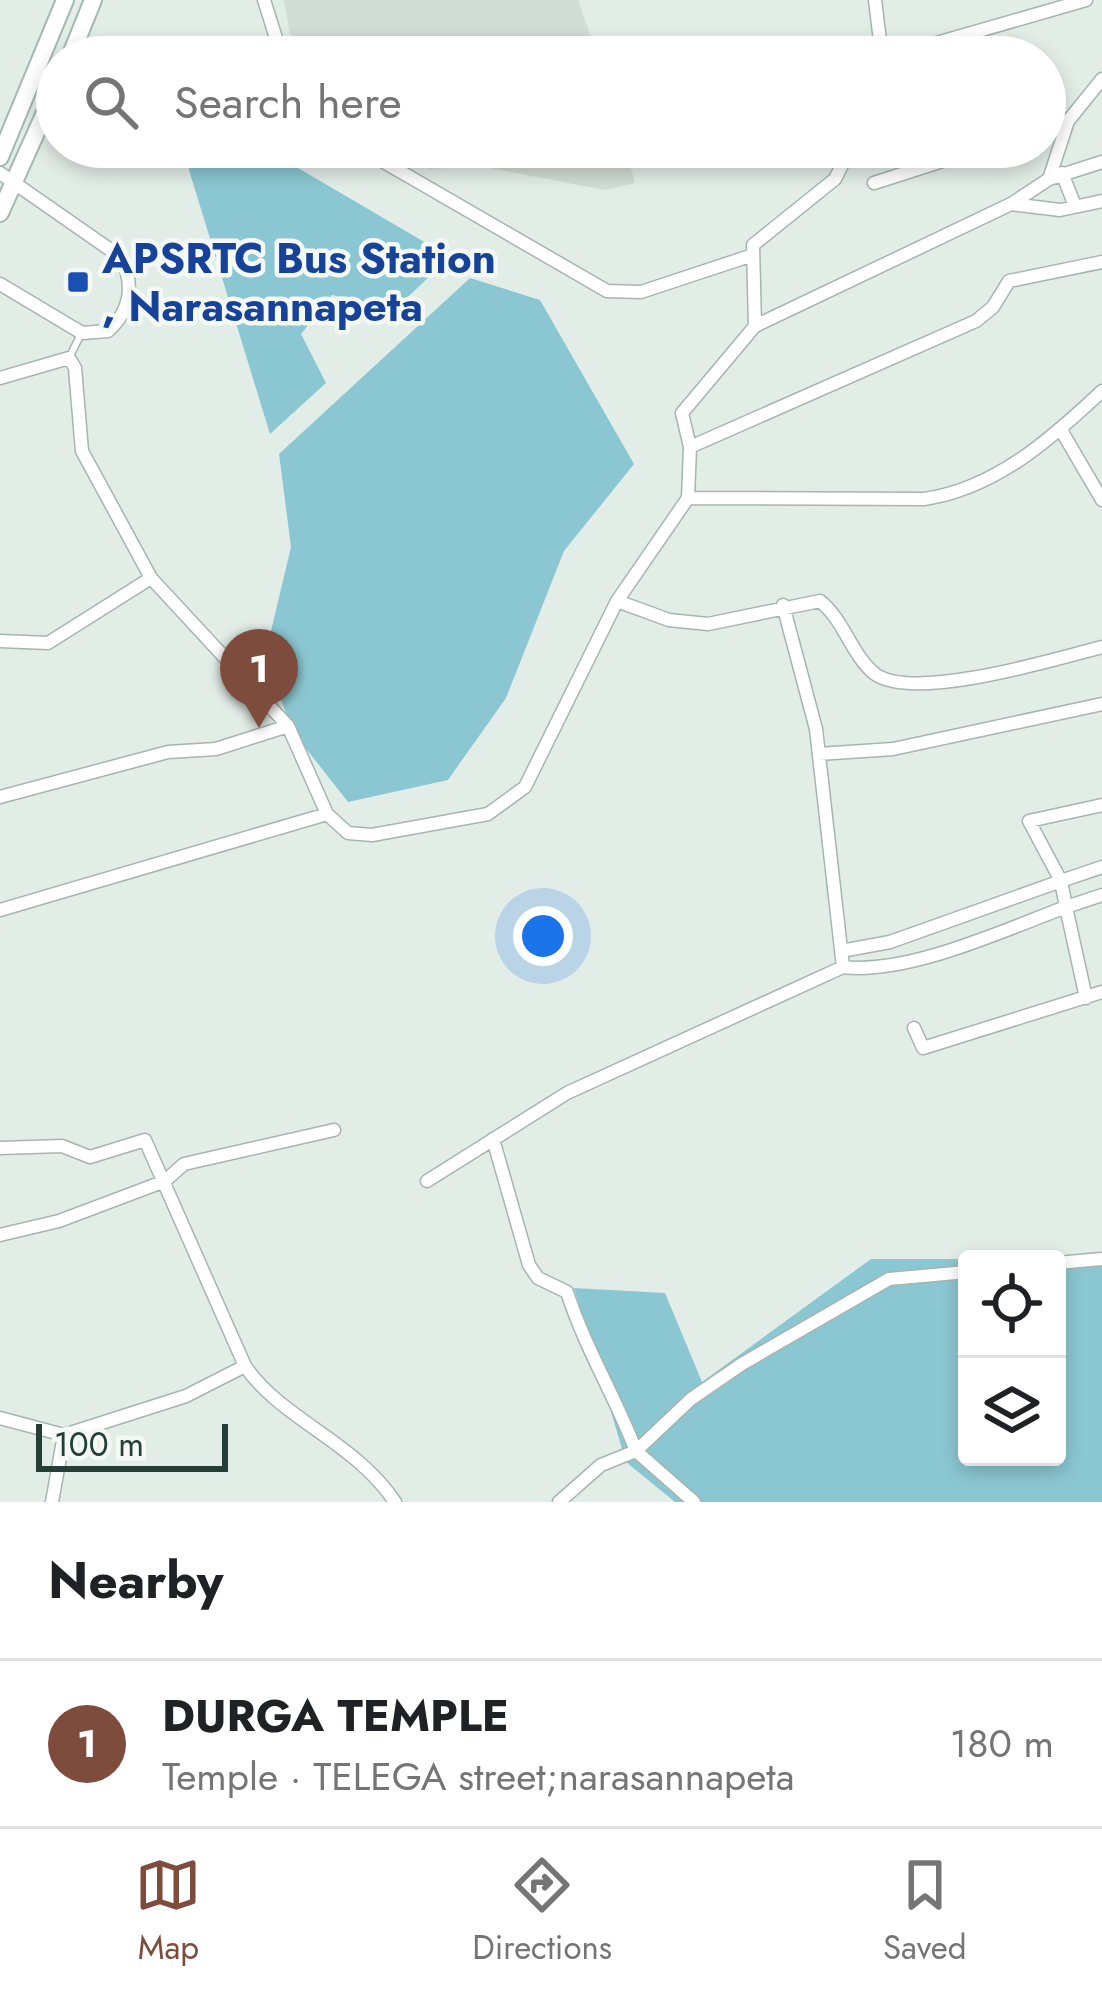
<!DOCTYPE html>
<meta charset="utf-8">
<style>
:root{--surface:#fff;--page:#f6f6f6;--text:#202124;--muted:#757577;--line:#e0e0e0;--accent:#7e4c3d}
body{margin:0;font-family:Jost,sans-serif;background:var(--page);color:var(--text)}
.controls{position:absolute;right:36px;bottom:36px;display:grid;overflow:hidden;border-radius:12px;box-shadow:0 6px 18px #0003}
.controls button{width:108px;height:108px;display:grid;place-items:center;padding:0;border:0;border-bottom:3px solid var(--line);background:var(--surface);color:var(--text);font:60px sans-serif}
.scale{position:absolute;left:36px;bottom:30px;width:192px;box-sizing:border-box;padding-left:12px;border:6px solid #223e37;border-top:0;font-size:33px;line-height:42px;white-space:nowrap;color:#223e37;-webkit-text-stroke:9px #f4f9f6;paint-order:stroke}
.you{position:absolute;left:543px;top:936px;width:42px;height:42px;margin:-30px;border:9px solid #fff;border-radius:50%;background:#1a73e8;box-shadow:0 0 0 18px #1a73e833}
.badge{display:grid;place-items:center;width:78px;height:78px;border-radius:50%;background:var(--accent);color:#fff;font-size:39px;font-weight:700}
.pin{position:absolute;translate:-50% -99px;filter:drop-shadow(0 3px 6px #0008)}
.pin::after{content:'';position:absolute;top:63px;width:42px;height:36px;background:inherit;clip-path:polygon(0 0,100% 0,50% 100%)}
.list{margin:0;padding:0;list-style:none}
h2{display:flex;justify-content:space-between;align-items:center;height:156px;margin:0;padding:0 48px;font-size:51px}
h2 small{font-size:39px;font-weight:400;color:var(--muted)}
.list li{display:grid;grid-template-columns:78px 1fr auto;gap:36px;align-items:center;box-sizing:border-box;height:168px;padding:0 48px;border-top:3px solid var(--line)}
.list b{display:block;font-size:45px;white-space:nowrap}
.list p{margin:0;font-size:39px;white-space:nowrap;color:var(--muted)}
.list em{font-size:39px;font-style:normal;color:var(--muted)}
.icon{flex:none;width:66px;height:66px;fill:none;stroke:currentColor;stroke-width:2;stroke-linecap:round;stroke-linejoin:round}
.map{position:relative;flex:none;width:1102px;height:1502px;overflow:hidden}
.search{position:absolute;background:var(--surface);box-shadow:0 6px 18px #0003;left:36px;right:36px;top:36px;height:132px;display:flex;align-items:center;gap:30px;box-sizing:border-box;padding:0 42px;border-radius:66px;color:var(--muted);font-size:45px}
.sheet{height:324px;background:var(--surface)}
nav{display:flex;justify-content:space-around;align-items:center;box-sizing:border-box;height:168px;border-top:3px solid var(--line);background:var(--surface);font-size:33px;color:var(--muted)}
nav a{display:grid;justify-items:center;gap:6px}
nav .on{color:var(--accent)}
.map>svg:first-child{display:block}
.built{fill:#d1ddd7}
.water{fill:#8bc7d2}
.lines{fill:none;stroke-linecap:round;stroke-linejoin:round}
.lane-casing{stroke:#a5b5af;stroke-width:9}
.street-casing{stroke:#a5b5af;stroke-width:15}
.secondary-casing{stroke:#a1b9b0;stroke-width:20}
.lane{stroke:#fff;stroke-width:6}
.street{stroke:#fff;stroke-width:12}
.secondary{stroke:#fff;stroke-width:16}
.transit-dot{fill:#1a4fb4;stroke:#f4f9f6;stroke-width:4.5}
.labels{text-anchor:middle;stroke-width:9;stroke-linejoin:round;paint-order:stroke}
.transit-label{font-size:42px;font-weight:bold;fill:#164399;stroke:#f4f9f6;text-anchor:start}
</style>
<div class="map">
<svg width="1102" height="1502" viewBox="0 0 1102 1502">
<rect width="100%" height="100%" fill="#e3ede8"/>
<path class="built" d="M284,0H578L598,57H304L290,35Z
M394,147H625L635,183L605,190L480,166L428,169Z"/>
<path class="water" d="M190,147H275L281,158L450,257L394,310L332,295L301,334L326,383L270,434L189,170Z
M470,278L540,300L634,464L564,551L506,698L448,780L348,802L293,732L265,656L291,547L279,454Z
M1102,1253V1502H675L626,1462L574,1288L665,1293L702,1382L871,1259H967V1457H1057V1259Z"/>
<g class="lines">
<defs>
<path id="lane" d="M69,358L81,334"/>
<path id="street" d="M264,0L282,57
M875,0L882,57
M888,57L1086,0
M1045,128L1068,121L1102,79
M358,147L607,291L641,292L750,256
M0,173L122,258C134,287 131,310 108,331L82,333L0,284
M1062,173L1075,206
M1049,179L1068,121
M874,183L986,147
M1011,204L1060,210L1102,201
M755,326L753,245L835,179L851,147
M0,378L69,358L75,368L82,451L151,578L48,643L0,641
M1061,430L1102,500
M690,447L976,321L993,307L1009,281L1102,262
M688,498L924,499C995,489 1051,439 1102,391
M151,578L288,726L327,814
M617,601L669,620L708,624L820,601C844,620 852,656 875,674C914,702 1056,659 1102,647
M819,754L893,749L1102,704
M0,797L168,752L216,749L288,726
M0,910L327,814L348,833L372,835L488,814L525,787L617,601L688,498L690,447L682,413L755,326L1011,204L1049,179L1102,162
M841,951L890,942L1061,881L1029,821L1102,805
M843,967C908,975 1004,930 1066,907L1061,881L1102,867
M1086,998L1066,907L1102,895
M914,1028L923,1048L1102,992
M493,1139L529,1265L538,1278L567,1292C585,1348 615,1396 636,1451L691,1399L742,1364L889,1279L967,1272
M0,1148L62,1146L90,1157L145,1140L245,1366L186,1396L64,1435L0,1418
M427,1181L567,1093L843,967L816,729L783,605
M0,1235L59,1221L165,1181L184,1164L334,1130
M1057,1263L1102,1259
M245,1366C282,1420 353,1440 395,1502
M52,1502L64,1435
M559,1502L601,1465L636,1451L694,1502"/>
<path id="secondary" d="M70,57L93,0
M0,157L65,0
M0,213L57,86"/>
</defs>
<use href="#lane" class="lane-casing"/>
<use href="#street" class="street-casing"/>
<use href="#secondary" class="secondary-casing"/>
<use href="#lane" class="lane"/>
<use href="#street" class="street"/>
<use href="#secondary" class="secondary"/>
</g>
<rect class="transit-dot" x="66" y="270" width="24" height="24" rx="6"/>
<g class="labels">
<g class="transit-label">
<text x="102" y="273">APSRTC Bus Station<tspan x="102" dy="48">, Narasannapeta</tspan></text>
</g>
</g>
</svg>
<div class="controls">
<button><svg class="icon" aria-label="locate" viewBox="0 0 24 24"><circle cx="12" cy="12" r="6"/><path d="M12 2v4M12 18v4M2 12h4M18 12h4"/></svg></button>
<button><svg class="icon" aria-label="layers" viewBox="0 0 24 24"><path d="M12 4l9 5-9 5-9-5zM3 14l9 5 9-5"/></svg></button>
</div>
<div class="scale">100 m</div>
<div class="you"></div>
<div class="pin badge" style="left:259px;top:728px">1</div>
<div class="search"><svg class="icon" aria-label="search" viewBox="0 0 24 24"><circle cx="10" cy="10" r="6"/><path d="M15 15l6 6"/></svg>Search here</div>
</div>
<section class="sheet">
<h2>Nearby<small></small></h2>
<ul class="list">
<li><span class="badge">1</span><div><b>DURGA TEMPLE</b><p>Temple · TELEGA street;narasannapeta</p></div><em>180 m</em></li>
</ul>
</section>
<nav>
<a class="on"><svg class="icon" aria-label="map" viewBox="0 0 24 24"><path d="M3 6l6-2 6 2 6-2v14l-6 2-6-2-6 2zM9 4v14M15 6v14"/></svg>Map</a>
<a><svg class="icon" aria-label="directions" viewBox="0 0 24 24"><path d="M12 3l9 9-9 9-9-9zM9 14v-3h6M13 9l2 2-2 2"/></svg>Directions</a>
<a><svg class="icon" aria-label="saved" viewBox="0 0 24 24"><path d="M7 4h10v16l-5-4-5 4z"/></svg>Saved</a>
</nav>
